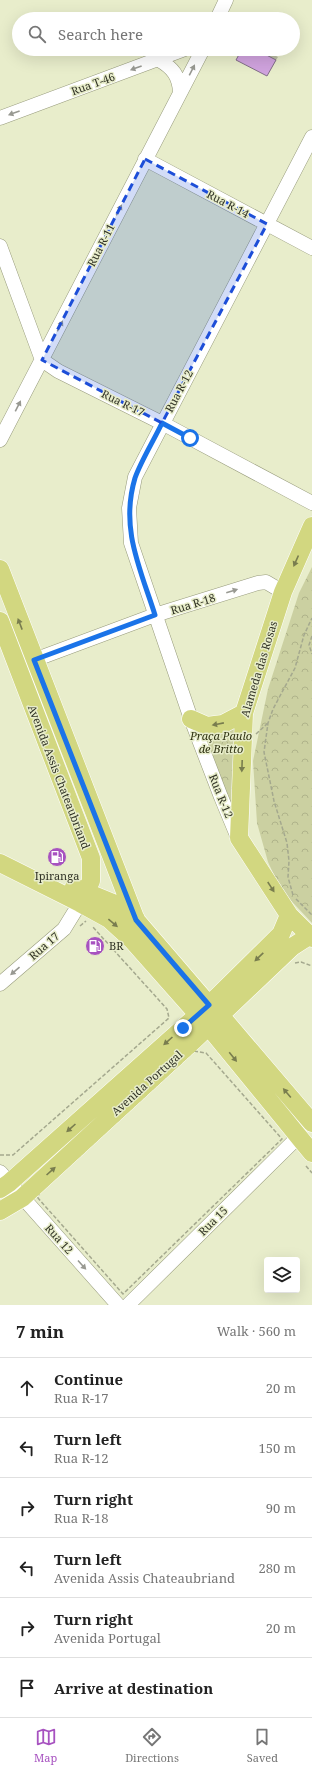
<!DOCTYPE html>
<meta charset="utf-8">
<style>
:root{--surface:#fff;--page:#f2f2f2;--text:#222;--muted:#767676;--line:#e0e0e0;--accent:#a752c0}
body{margin:0;font-family:"Noto Serif",serif;background:var(--page);color:var(--text)}
.controls{position:absolute;right:12px;bottom:12px;display:grid;overflow:hidden;border-radius:4px;box-shadow:0 4px 16px #0002}
.controls button{width:36px;height:36px;display:grid;place-items:center;padding:0;border:0;border-bottom:1px solid var(--line);background:var(--surface);color:var(--text);font:20px sans-serif}
.stop{position:absolute;width:12px;height:12px;margin:-9px;border:3px solid #1a73e8;border-radius:50%;background:#fff}
.stop.end{background:#1a73e8;border-color:#fff;box-shadow:0 1px 4px #0008}
.list{margin:0;padding:0;list-style:none}
h2{display:flex;justify-content:space-between;align-items:center;height:52px;margin:0;padding:0 16px;font-size:17px}
h2 small{font-size:13px;font-weight:400;color:var(--muted)}
.list li{display:grid;grid-template-columns:26px 1fr auto;gap:12px;align-items:center;box-sizing:border-box;height:60px;padding:0 16px;border-top:1px solid var(--line)}
.list b{display:block;font-size:15px;white-space:nowrap}
.list p{margin:0;font-size:13px;white-space:nowrap;color:var(--muted)}
.list em{font-size:13px;font-style:normal;color:var(--muted)}
.icon{flex:none;width:22px;height:22px;fill:none;stroke:currentColor;stroke-width:2;stroke-linecap:round;stroke-linejoin:round}
.map{position:relative;flex:none;width:312px;height:1305px;overflow:hidden}
.search{position:absolute;background:var(--surface);box-shadow:0 4px 16px #0002;left:12px;right:12px;top:12px;height:44px;display:flex;align-items:center;gap:10px;box-sizing:border-box;padding:0 14px;border-radius:22px;color:var(--muted);font-size:15px}
.sheet{height:412px;background:var(--surface)}
nav{display:flex;justify-content:space-around;align-items:center;box-sizing:border-box;height:56px;border-top:1px solid var(--line);background:var(--surface);font-size:11px;color:var(--muted)}
nav a{display:grid;justify-items:center;gap:2px}
nav .on{color:var(--accent)}
.map>svg:first-child{display:block}
.forest{fill:url(#forest-crowns)}
.shadow{fill:#0003}
.building{fill:#d0a3de;stroke:#826f88}
.lines{fill:none;stroke-linecap:round;stroke-linejoin:round}
.minor-casing{stroke:#979b7c;stroke-width:15}
.major-casing{stroke:#fff;stroke-width:19}
.path{stroke:#a4a88e;stroke-width:1.5;stroke-dasharray:4 2;stroke-linecap:butt}
.minor{stroke:#fff;stroke-width:14}
.major{stroke:#d2d780;stroke-width:18}
.oneway{fill:#989992}
.oneway2{fill:#797d4e}
.route{stroke:#1a73e8;stroke-width:5}
.marked{fill:#1d4ed8;fill-opacity:0.2;stroke:#1d4ed8;stroke-width:3;stroke-dasharray:8 5;stroke-linejoin:round}
.labels{text-anchor:middle;stroke-width:3;stroke-linejoin:round;paint-order:stroke}
.street-label{font-size:11px;fill:#313326;stroke:#e8edcb}
.park-label{font-size:11px;font-style:italic;fill:#2f3212;stroke:#e8edcb}
.poi-label{font-size:11px;fill:#313326;stroke:#e8edcb}
</style>
<div class="map">
<svg width="312" height="1305" viewBox="0 0 312 1305">
<defs>
<pattern id="forest-crowns" width="20" height="18" patternUnits="userSpaceOnUse"><rect width="20" height="18" fill="#cbd0a1"/><path d="M2 6a3 3 0 1 1 6 0M12 15a3 3 0 1 1 6 0" fill="none" stroke="#afb38a"/></pattern>
</defs>
<rect width="100%" height="100%" fill="#e8edcb"/>
<path class="forest" d="M312,567V923L281,890L268,862L257,823L253,761L268,689L299,593Z
M237,722L232,808L201,730Z"/>
<path class="shadow" d="M243,49H263L278,57L267,75Z"/>
<path class="building" d="M242,49H255L276,60L267,76L236,60Z"/>
<g class="lines">
<defs>
<path id="minor" d="M217,19L226,0
M159,60C173,68 179,76 180,92
M0,118L185,49
M145,159L312,248
M0,246L42,360L58,371L162,423L312,503
M0,440L203,49
M34,660L155,615L258,583L266,582L283,592
M238,838L221,797L191,719L131,543L129,508L135,477L312,137
M0,984L64,929L80,903
M0,1172L118,1305
M128,1305L298,1137"/>
<path id="major" d="M312,526L283,592L244,713L239,838L289,915L312,938
M0,569L136,920L209,1005L220,1015L312,1123
M0,621L91,858V881L80,903
M191,719L207,726L223,724L244,713
M0,863L80,903L109,919L132,940L209,1027L312,1153
M74,887L113,903L136,919
M0,1189L9,1183L209,1005L281,934L289,915
M0,1211L22,1198L194,1040L292,947L309,936"/>
</defs>
<use href="#minor" class="minor-casing"/>
<use href="#major" class="major-casing"/>
<path class="path" d="M312,636L309,645L312,654
M256,734L268,723
M293,895L288,877L289,861L287,843L274,801L264,752L268,723L273,709L295,668L304,635L312,618
M296,899L312,915
M80,926L86,921
M295,963L301,962L312,966
M194,1051L206,1053L282,1139L123,1294L38,1198L39,1193Z
M0,1155H13L169,1018L167,1009L92,926
M306,1166L312,1173"/>
<use href="#minor" class="minor"/>
<use href="#major" class="major"/>
</g>
<defs><path id="oneway-solid" d="M-6-.8H1V-3.2L6.5 0L1 3.2V.8H-6Z"/></defs>
<g class="oneway">
<use href="#oneway-solid" transform="translate(136 68) rotate(160)"/>
<use href="#oneway-solid" transform="translate(192 70) rotate(-63)"/>
<use href="#oneway-solid" transform="translate(14 113) rotate(160)"/>
<use href="#oneway-solid" transform="translate(119 210) rotate(-63)"/>
<use href="#oneway-solid" transform="translate(60 326) rotate(-63)"/>
<use href="#oneway-solid" transform="translate(18 406) rotate(-63)"/>
<use href="#oneway-solid" transform="translate(232 591) rotate(-17)"/>
<use href="#oneway-solid" transform="translate(15 971) rotate(139)"/>
<use href="#oneway-solid" transform="translate(82 1265) rotate(48)"/>
</g>
<g class="oneway2">
<use href="#oneway-solid" transform="translate(296 561) rotate(114)"/>
<use href="#oneway-solid" transform="translate(20 624) rotate(-111)"/>
<use href="#oneway-solid" transform="translate(218 724) rotate(169)"/>
<use href="#oneway-solid" transform="translate(242 766) rotate(92)"/>
<use href="#oneway-solid" transform="translate(271 887) rotate(57)"/>
<use href="#oneway-solid" transform="translate(113 923) rotate(40)"/>
<use href="#oneway-solid" transform="translate(259 957) rotate(136)"/>
<use href="#oneway-solid" transform="translate(168 1041) rotate(138)"/>
<use href="#oneway-solid" transform="translate(233 1057) rotate(51)"/>
<use href="#oneway-solid" transform="translate(287 1093) rotate(-130)"/>
<use href="#oneway-solid" transform="translate(71 1128) rotate(138)"/>
<use href="#oneway-solid" transform="translate(51 1171) rotate(-42)"/>
</g>
<g class="lines">
<path class="route" d="M183,1028L209,1005L136,920L34,660L155,615C140,568 120,528 135,478C141,461 154,440 162,423L190,438"/>
</g>
<path class="marked" d="M145,159L267,224L162,423L42,360Z"/>
<defs>
<symbol id="fuel-disc" viewBox="-11 -11 22 22"><circle r="9.5" fill="#a752c0" stroke="#e8edcb"/><path d="M-5.5-6h7V0h2V4h1.3V-2.5L3-4.5l.8-.8L6-3V5H2.5V1h-1V6h-7ZM-4.2-4.7v3.2H.2V-4.7Z" fill="#fff"/></symbol>
</defs>
<g fill-rule="evenodd">
<use href="#fuel-disc" x="46" y="846" width="22" height="22"/>
<use href="#fuel-disc" x="84" y="935" width="22" height="22"/>
</g>
<g class="labels">
<g class="street-label">
<text transform="translate(93 84) rotate(-20)" y="4">Rua T-46</text>
<text transform="translate(228 204) rotate(28)" y="4">Rua R-14</text>
<text transform="translate(101 245) rotate(-63)" y="4">Rua R-11</text>
<text transform="translate(179 391) rotate(-62)" y="4">Rua R-12</text>
<text transform="translate(123 403) rotate(26)" y="4">Rua R-17</text>
<text transform="translate(193 604) rotate(-17)" y="4">Rua R-18</text>
<text transform="translate(259 669) rotate(-73)" y="4">Alameda das Rosas</text>
<text transform="translate(59 777) rotate(69)" y="4">Avenida Assis Chateaubriand</text>
<text transform="translate(221 796) rotate(68)" y="4">Rua R-12</text>
<text transform="translate(44 946) rotate(-41)" y="4">Rua 17</text>
<text transform="translate(147 1083) rotate(-42)" y="4">Avenida Portugal</text>
<text transform="translate(213 1221) rotate(-45)" y="4">Rua 15</text>
<text transform="translate(59 1239) rotate(48)" y="4">Rua 12</text>
</g>
<g class="park-label">
<text x="221" y="740">Praça Paulo<tspan x="221" dy="13">de Britto</tspan></text>
</g>
<g class="poi-label">
<text x="57" y="880">Ipiranga</text>
<text x="109" y="950" text-anchor="start">BR</text>
</g>
</g>
</svg>
<div class="controls">
<button><svg class="icon" aria-label="layers" viewBox="0 0 24 24"><path d="M12 4l9 5-9 5-9-5zM3 14l9 5 9-5"/></svg></button>
</div>
<div class="stop" style="left:190px;top:438px"></div>
<div class="stop end" style="left:183px;top:1028px"></div>
<div class="search"><svg class="icon" aria-label="search" viewBox="0 0 24 24"><circle cx="10" cy="10" r="6"/><path d="M15 15l6 6"/></svg>Search here</div>
</div>
<section class="sheet">
<h2>7 min<small>Walk · 560 m</small></h2>
<ul class="list">
<li><svg class="icon" aria-label="ahead" viewBox="0 0 24 24"><path d="M12 20V5M6 11l6-6 6 6"/></svg><div><b>Continue</b><p>Rua R-17</p></div><em>20 m</em></li>
<li><svg class="icon" aria-label="left" viewBox="0 0 24 24"><path d="M17 20v-9H6M10 6l-5 5 5 5"/></svg><div><b>Turn left</b><p>Rua R-12</p></div><em>150 m</em></li>
<li><svg class="icon" aria-label="right" viewBox="0 0 24 24"><path d="M7 20v-9h11M14 6l5 5-5 5"/></svg><div><b>Turn right</b><p>Rua R-18</p></div><em>90 m</em></li>
<li><svg class="icon" aria-label="left" viewBox="0 0 24 24"><path d="M17 20v-9H6M10 6l-5 5 5 5"/></svg><div><b>Turn left</b><p>Avenida Assis Chateaubriand</p></div><em>280 m</em></li>
<li><svg class="icon" aria-label="right" viewBox="0 0 24 24"><path d="M7 20v-9h11M14 6l5 5-5 5"/></svg><div><b>Turn right</b><p>Avenida Portugal</p></div><em>20 m</em></li>
<li><svg class="icon" aria-label="arrive" viewBox="0 0 24 24"><path d="M6 21V4h12l-3 4 3 4H6"/></svg><div><b>Arrive at destination</b></div></li>
</ul>
</section>
<nav>
<a class="on"><svg class="icon" aria-label="map" viewBox="0 0 24 24"><path d="M3 6l6-2 6 2 6-2v14l-6 2-6-2-6 2zM9 4v14M15 6v14"/></svg>Map</a>
<a><svg class="icon" aria-label="directions" viewBox="0 0 24 24"><path d="M12 3l9 9-9 9-9-9zM9 14v-3h6M13 9l2 2-2 2"/></svg>Directions</a>
<a><svg class="icon" aria-label="saved" viewBox="0 0 24 24"><path d="M7 4h10v16l-5-4-5 4z"/></svg>Saved</a>
</nav>
